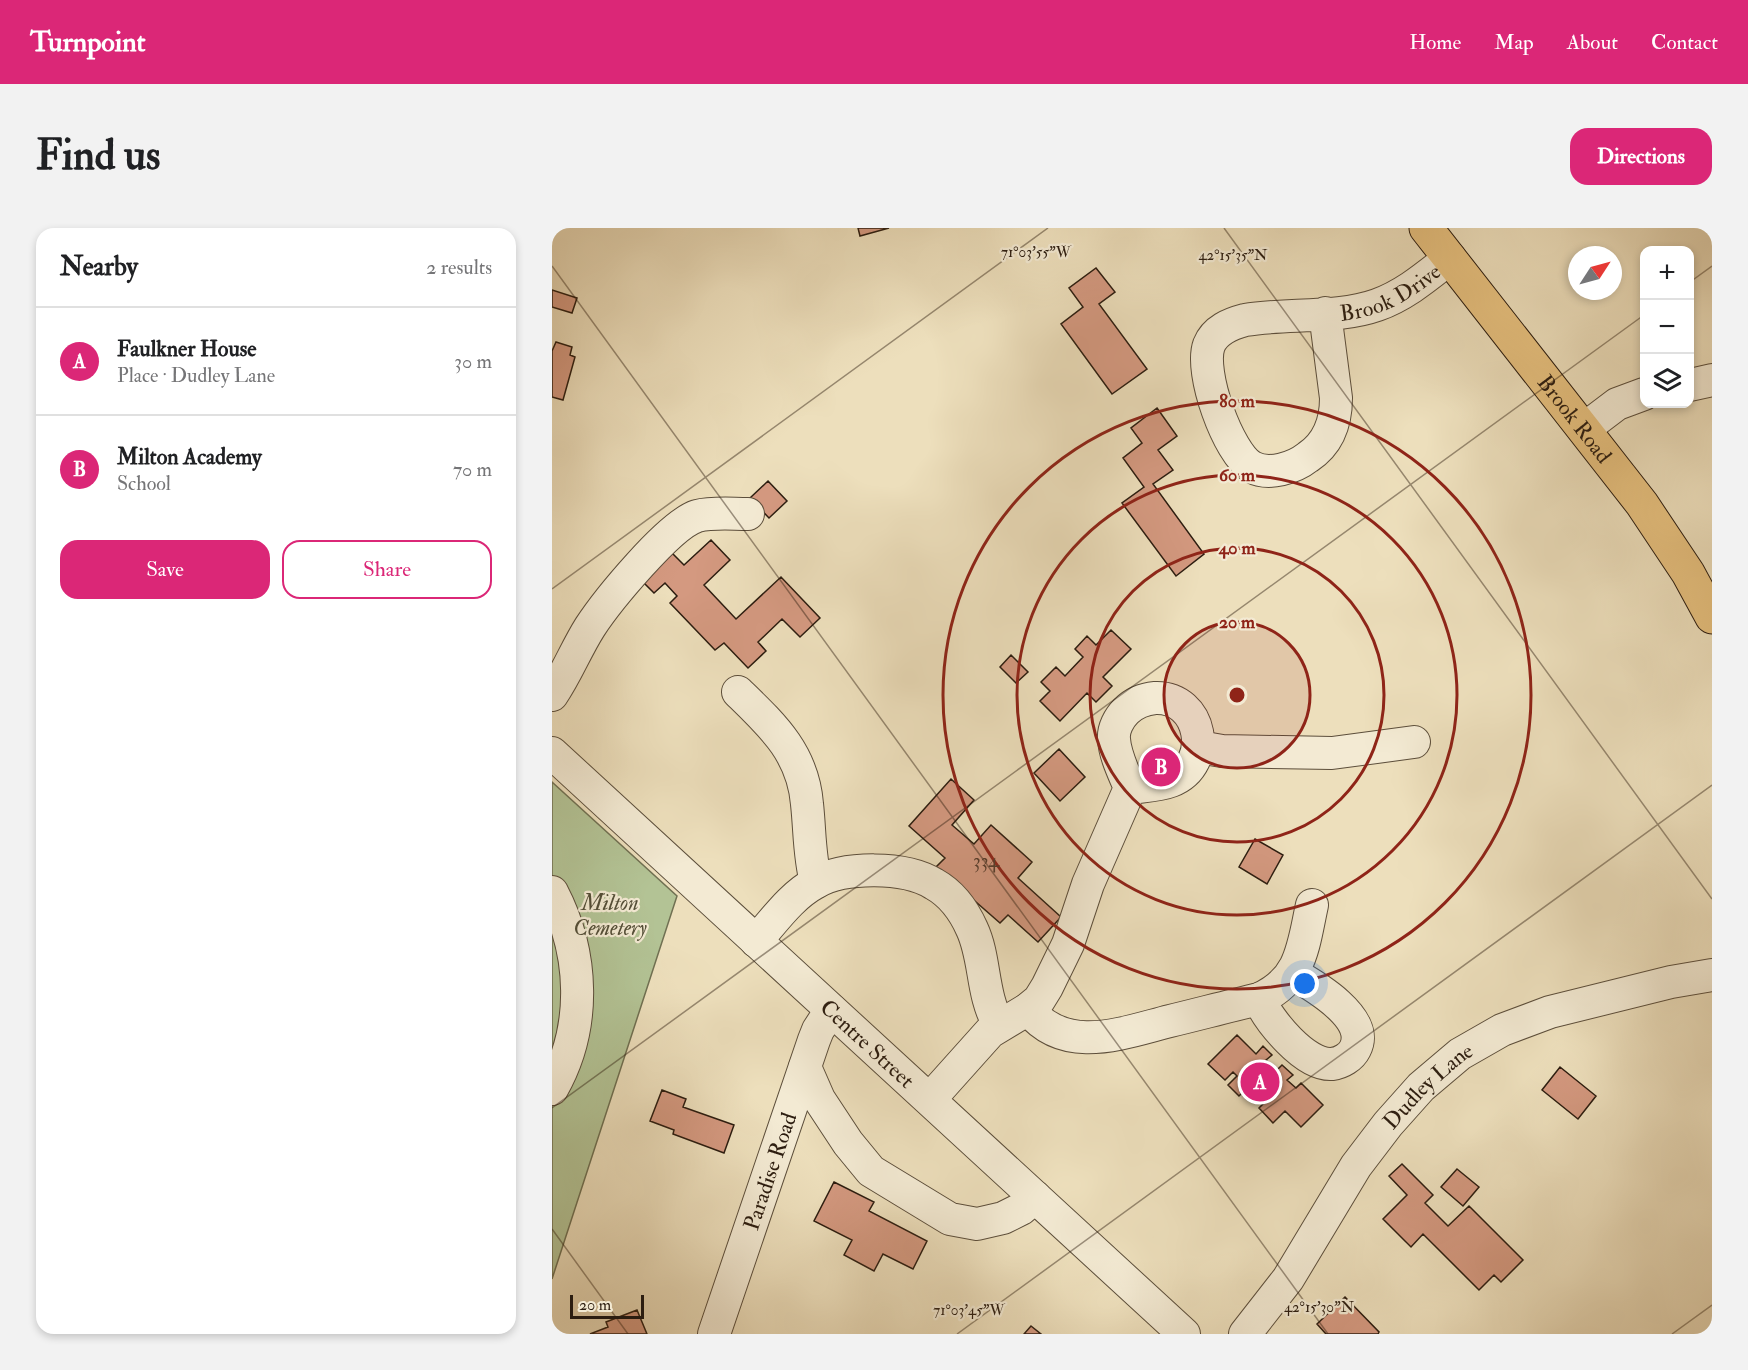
<!DOCTYPE html>
<meta charset="utf-8">
<style>
:root{--surface:#fff;--page:#f2f2f2;--text:#202124;--muted:#757577;--line:#e0e0e0;--accent:#db2777}
body{margin:0;font-family:"IM FELL Double Pica",serif;background:var(--page);color:var(--text)}
.controls{position:absolute;right:18px;top:18px;display:grid;overflow:hidden;border-radius:12px;box-shadow:0 3px 9px #0003}
.controls button{width:54px;height:54px;display:grid;place-items:center;padding:0;border:0;border-bottom:2px solid var(--line);background:var(--surface);color:var(--text);font:30px sans-serif}
.compass{position:absolute;left:1016px;top:18px;width:54px;height:54px;border-radius:50%;background:var(--surface);box-shadow:0 3px 9px #0003;rotate:54deg}
.scale{position:absolute;left:18px;bottom:15px;width:74px;box-sizing:border-box;padding-left:6px;border:3px solid #2c1d10;border-top:0;font-size:16px;line-height:21px;white-space:nowrap;color:#2c1d10;-webkit-text-stroke:4px #f3ead3;paint-order:stroke}
.you{position:absolute;left:753px;top:756px;width:21px;height:21px;margin:-15px;border:4px solid #fff;border-radius:50%;background:#1a73e8;box-shadow:0 0 0 9px #1a73e833}
.badge{display:grid;place-items:center;width:39px;height:39px;border-radius:50%;background:var(--accent);color:#fff;font-size:20px;font-weight:700}
.pin{position:absolute;translate:-50% -50%;border:3px solid #fff;box-shadow:0 2px 6px #0006}
.list{margin:0;padding:0;list-style:none}
h2{display:flex;justify-content:space-between;align-items:center;height:78px;margin:0;padding:0 24px;font-size:26px}
h2 small{font-size:20px;font-weight:400;color:var(--muted)}
.list li{display:grid;grid-template-columns:39px 1fr auto;gap:18px;align-items:center;box-sizing:border-box;height:108px;padding:0 24px;border-top:2px solid var(--line)}
.list b{display:block;font-size:22px;white-space:nowrap}
.list p{margin:0;font-size:20px;white-space:nowrap;color:var(--muted)}
.list em{font-size:20px;font-style:normal;color:var(--muted)}
.actions{display:flex;gap:12px;padding:18px 24px}
.actions a{flex:1;padding:14px 0;border:2px solid var(--accent);border-radius:18px;text-align:center;font-size:21px;color:var(--accent)}
.actions .main{background:var(--accent);color:#fff}
.icon{flex:none;width:33px;height:33px;fill:none;stroke:currentColor;stroke-width:2;stroke-linecap:round;stroke-linejoin:round}
.map{position:relative;flex:none;width:1160px;height:1106px;overflow:hidden;border-radius:18px}
header{display:flex;align-items:center;gap:36px;box-sizing:border-box;height:84px;padding:0 30px;background:var(--accent);color:#fff}
header strong{font-size:28px}
nav{display:flex;gap:33px;margin-inline-start:auto;font-size:21px}
.intro{display:flex;align-items:center;justify-content:space-between;box-sizing:border-box;height:144px;padding:0 36px}
h1{margin:0;font-size:42px}
.button{padding:15px 27px;border-radius:18px;background:var(--accent);color:#fff;font-size:21px;font-weight:700}
main{display:flex;gap:36px;padding:0 36px}
aside{flex:1;background:var(--surface);border-radius:18px;box-shadow:0 3px 9px #0003}
.map>svg:first-child{display:block}
.green{fill:#b3c395;stroke:#707052;stroke-width:1.5}
.building{fill:#d49980;stroke:#2c1d10;stroke-width:1.5}
.lines{fill:none;stroke-linecap:round;stroke-linejoin:round}
.minor-casing{stroke:#5c4e3b;stroke-width:34}
.major-casing{stroke:#2c1d10;stroke-width:35}
.minor{stroke:#f3ead3;stroke-width:32}
.major{stroke:#e6c07e;stroke-width:33}
.ticks{fill:none;stroke:#2c1d10;stroke-width:1.5;stroke-opacity:0.45}
.ring{fill:none;stroke:#8f2418;stroke-width:3}
.labels{text-anchor:middle;stroke-width:4.5;stroke-linejoin:round;paint-order:stroke}
.number-label{font-size:20px;fill:#563c2c}
.street-label{font-size:22px;fill:#2c1d10;stroke:#f3ead3}
.park-label{font-size:22px;font-style:italic;fill:#544f38;stroke:#f3ead3}
.ticks-label{font-size:15px;text-anchor:middle;fill:#2c1d10;stroke:#f3ead3;stroke-width:4.5;stroke-linejoin:round;paint-order:stroke}
.centre{fill:#8f2418;stroke:#f3ead3;stroke-width:3}
.ring-label{font-size:18px;text-anchor:middle;font-weight:bold;fill:#8f2418;stroke:#f3ead3;stroke-width:4.5;stroke-linejoin:round;paint-order:stroke}
</style>
<header>
<strong>Turnpoint</strong>
<nav><a>Home</a><a>Map</a><a>About</a><a>Contact</a></nav>
</header>
<div class="intro"><h1>Find us</h1><a class="button">Directions</a></div>
<main>
<aside>
<h2>Nearby<small>2 results</small></h2>
<ul class="list">
<li><span class="badge">A</span><div><b>Faulkner House</b><p>Place · Dudley Lane</p></div><em>30 m</em></li>
<li><span class="badge">B</span><div><b>Milton Academy</b><p>School</p></div><em>70 m</em></li>
</ul>
<div class="actions"><a class="main">Save</a><a>Share</a></div>
</aside>
<div class="map">
<svg width="1160" height="1106" viewBox="0 0 1160 1106">
<rect width="100%" height="100%" fill="#eddfbc"/>
<filter id="stains"><feTurbulence type="fractalNoise" baseFrequency=".00333" numOctaves="4"/><feColorMatrix values="0 0 0 0 .2 0 0 0 0 .09 0 0 0 0 .02 0 0 0 .5 -.17"/></filter>
<radialGradient id="worn" r=".72"><stop offset=".6" stop-color="#630" stop-opacity="0"/><stop offset="1" stop-color="#630" stop-opacity=".3"/></radialGradient>
<path class="green" d="M0,554L125,668L0,1051Z"/>
<path class="building" d="M306,0H337L308,8Z
M544,40L563,64L547,76L595,141L560,166L509,96L531,79L517,60Z
M0,62L25,70L20,85L0,79Z
M4,114L20,119L18,127L23,129L11,172L0,169V123Z
M605,180L625,208L606,222L621,242L601,256L652,326L624,348L570,275L592,259L571,230L590,215L579,200Z
M216,253L235,273L217,290L198,270Z
M159,312L178,332L152,357L184,391L229,349L268,390L248,409L230,391L206,414L214,423L196,440L172,415L163,422L118,375L125,368L113,355L102,365L90,353L120,325L132,337Z
M559,402L579,421L551,449L560,458L544,474L535,465L508,493L488,473L498,463L489,454L504,439L513,448L531,429L523,421L535,408L544,417Z
M459,427L476,444L464,455L448,439Z
M507,521L533,549L508,573L482,545Z
M399,551L422,572L400,597L422,616L439,597L480,634L466,650L509,689L486,714L456,687L448,695L384,639L393,630L357,598Z
M703,611L731,627L715,656L687,639Z
M685,807L704,826L711,818L720,827L714,832L724,843L730,837L741,847L735,852L744,860L749,855L771,877L749,899L733,883L721,895L707,880L711,876L695,860L687,868L676,857L685,848L681,844L673,852L656,836Z
M1008,839L1044,868L1026,891L990,862Z
M110,862L134,871L131,879L182,897L172,925L121,906L122,902L98,893Z
M850,936L881,967L873,975L896,998L917,978L971,1032L949,1054L942,1047L927,1062L871,1006L859,1019L831,991L855,967L837,948Z
M905,941L927,959L911,978L889,959Z
M282,954L322,974L317,983L375,1013L361,1041L331,1026L322,1043L292,1027L300,1012L262,993Z
M793,1069L827,1104L826,1106H774L765,1096Z
M85,1082L95,1106H38L56,1099L54,1094Z
M479,1098L489,1106H472Z"/>
<g class="lines">
<defs>
<g id="minor">
<path id="s1" d="M773,85L784,170C784,194 777,215 756,229C742,240 717,248 700,239C676,225 647,144 657,117C663,102 678,96 693,92C734,85 786,91 825,77C853,67 875,48 898,30"/>
<path d="M1138,157L1160,152"/>
<path d="M1032,201L1065,176L1092,166"/>
<path d="M186,464C220,497 251,525 255,576C258,603 257,628 264,654"/>
<path d="M0,467C15,445 24,421 38,399C55,373 117,297 145,288C161,284 179,286 196,286"/>
<path d="M647,519L670,523L780,525L862,514"/>
<path id="s2" d="M0,525L632,1106"/>
<path d="M0,664C32,725 35,800 0,861"/>
<path d="M204,713C222,693 239,668 263,655C292,638 353,638 382,656C400,666 412,683 420,701C434,731 429,766 447,797"/>
<path d="M707,771C717,793 753,838 780,836C789,835 799,829 803,821C819,790 761,757 740,745"/>
<path d="M476,781C513,828 570,805 618,793C647,786 677,778 707,771C750,752 751,718 760,677"/>
<path d="M253,839L267,871L296,915L319,943L398,991L425,996L451,990L469,981L483,969"/>
<path d="M378,871L438,804L476,781L487,772L495,759L516,716L536,656L578,560C572,545 563,528 562,511C561,501 567,490 574,483C582,475 592,471 603,470C650,468 663,536 619,553C606,558 591,558 578,560"/>
<path id="s3" d="M162,1106L262,812L266,802L279,782"/>
<path id="s4" d="M693,1106L736,1051L804,938L836,896L869,859L908,826L950,802L998,784L1119,754L1160,747"/>
</g>
<g id="major">
<path id="s5" d="M874,0L1090,276L1136,345L1160,389"/>
</g>
</defs>
<use href="#minor" class="minor-casing"/>
<use href="#major" class="major-casing"/>
<use href="#minor" class="minor"/>
<use href="#major" class="major"/>
</g>
<path class="ticks" d="M672,0L1160,671M0,38L776,1106M1138,54L1160,38M0,361L496,0M0,880L1092,87M0,1001L76,1106M405,1106L1160,557M1120,1106L1160,1077"/>
<circle cx="685" cy="467" r="73" fill="#8f2418" fill-opacity=".12"/>
<g class="ring">
<circle cx="685" cy="467" r="73"/>
<circle cx="685" cy="467" r="147"/>
<circle cx="685" cy="467" r="220"/>
<circle cx="685" cy="467" r="294"/>
</g>
<g class="labels">
<g class="number-label">
<text x="434" y="639">334</text>
</g>
<g class="street-label">
<text dy="8" stroke="none"><textPath href="#s1" startOffset="543">Brook Drive</textPath></text>
<text dy="8" stroke="none"><textPath href="#s5" startOffset="242">Brook Road</textPath></text>
<text dy="8" stroke="none"><textPath href="#s2" startOffset="429">Centre Street</textPath></text>
<text dy="8" stroke="none"><textPath href="#s4" startOffset="310">Dudley Lane</textPath></text>
<text dy="8" stroke="none"><textPath href="#s3" startOffset="172">Paradise Road</textPath></text>
</g>
<g class="park-label">
<text x="58" y="682">Milton<tspan x="58" dy="25">Cemetery</tspan></text>
</g>
</g>
<g class="ticks-label">
<text x="484" y="29">71°03'55"W</text>
<text x="681" y="32">42°15'35"N</text>
<text x="767" y="1084">42°15'30"N</text>
<text x="417" y="1087">71°03'45"W</text>
</g>
<circle cx="685" cy="467" r="9" class="centre"/>
<g class="ring-label">
<text x="685" y="179">80 m</text>
<text x="685" y="253">60 m</text>
<text x="685" y="326">40 m</text>
<text x="685" y="400">20 m</text>
</g>
<rect width="100%" height="100%" filter="url(#stains)"/>
<rect width="100%" height="100%" fill="url(#worn)"/>
</svg>
<div class="controls">
<button>+</button>
<button>−</button>
<button><svg class="icon" aria-label="layers" viewBox="0 0 24 24"><path d="M12 4l9 5-9 5-9-5zM3 14l9 5 9-5"/></svg></button>
</div>
<svg class="compass" viewBox="-18 -18 36 36"><path d="M0-13l5 13h-10z" fill="#e53935"/><path d="M0 13l5-13h-10z" fill="#757577"/></svg>
<div class="scale">20 m</div>
<div class="you"></div>
<div class="pin badge" style="left:708px;top:854px">A</div>
<div class="pin badge" style="left:609px;top:539px">B</div>
</div>
</main>
